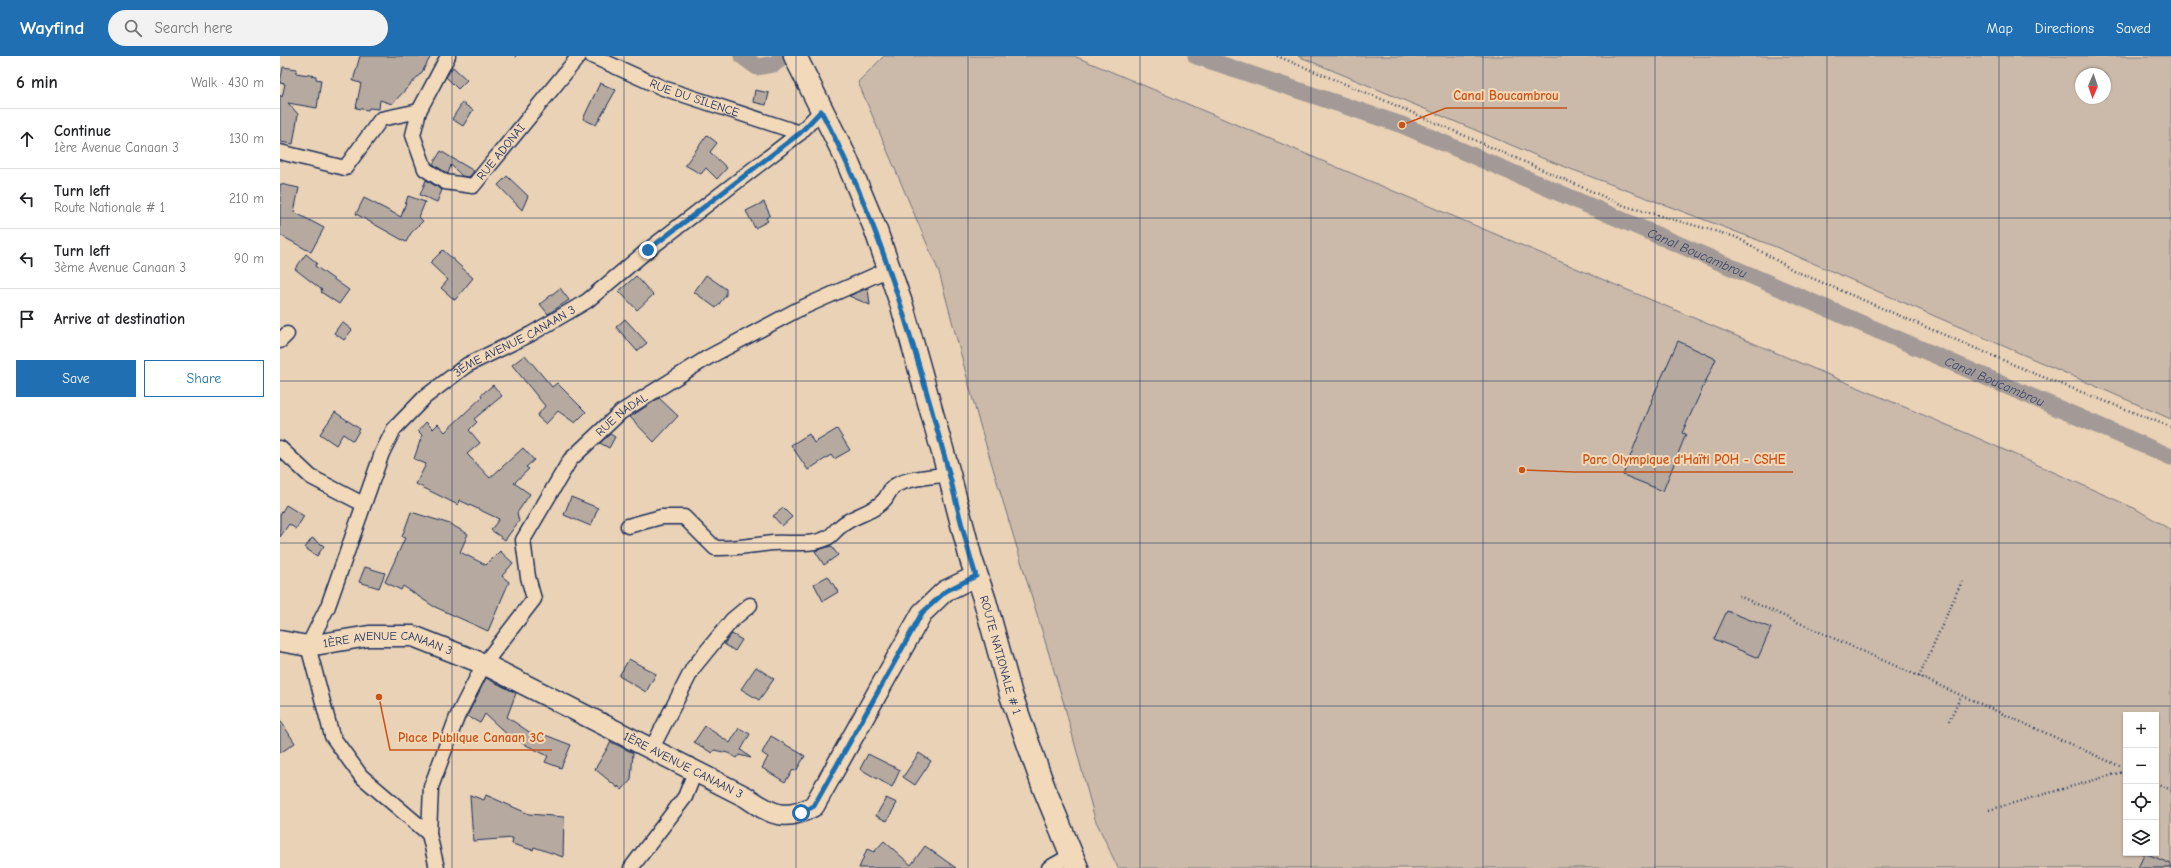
<!DOCTYPE html>
<meta charset="utf-8">
<style>
:root{--surface:#fff;--page:#f2f2f2;--text:#202124;--muted:#757577;--line:#e0e0e0;--accent:#1f6fb2}
body{margin:0;font-family:"Comic Neue",sans-serif;background:var(--page);color:var(--text)}
.controls{position:absolute;right:12px;bottom:12px;display:grid;overflow:hidden;border-radius:0px;box-shadow:0 1px 3px #0004}
.controls button{width:36px;height:36px;display:grid;place-items:center;padding:0;border:0;border-bottom:1px solid var(--line);background:var(--surface);color:var(--text);font:20px sans-serif}
.compass{position:absolute;left:1795px;top:12px;width:36px;height:36px;border-radius:50%;background:var(--surface);box-shadow:0 1px 3px #0004;rotate:182deg}
.stop{position:absolute;width:12px;height:12px;margin:-9px;border:3px solid #1f6fb2;border-radius:50%;background:#fff}
.stop.end{background:#1f6fb2;border-color:#fff;box-shadow:0 1px 4px #0008}
.list{margin:0;padding:0;list-style:none}
h2{display:flex;justify-content:space-between;align-items:center;height:52px;margin:0;padding:0 16px;font-size:17px}
h2 small{font-size:13px;font-weight:400;color:var(--muted)}
.list li{display:grid;grid-template-columns:26px 1fr auto;gap:12px;align-items:center;box-sizing:border-box;height:60px;padding:0 16px;border-top:1px solid var(--line)}
.list b{display:block;font-size:15px;white-space:nowrap}
.list p{margin:0;font-size:13px;white-space:nowrap;color:var(--muted)}
.list em{font-size:13px;font-style:normal;color:var(--muted)}
.actions{display:flex;gap:8px;padding:12px 16px}
.actions a{flex:1;padding:9px 0;border:1px solid var(--accent);border-radius:0px;text-align:center;font-size:14px;color:var(--accent)}
.actions .main{background:var(--accent);color:#fff}
.icon{flex:none;width:22px;height:22px;fill:none;stroke:currentColor;stroke-width:2;stroke-linecap:round;stroke-linejoin:round}
.map{position:relative;flex:none;width:1891px;height:812px;overflow:hidden}
header{display:flex;align-items:center;gap:24px;box-sizing:border-box;height:56px;padding:0 20px;background:var(--accent);color:#fff}
header strong{font-size:19px}
nav{display:flex;gap:22px;margin-inline-start:auto;font-size:14px}
.search{width:280px;height:36px;background:var(--page);display:flex;align-items:center;gap:10px;box-sizing:border-box;padding:0 14px;border-radius:22px;color:var(--muted);font-size:15px}
main{display:flex}
aside{flex:1;background:var(--surface)}
.map>svg:first-child{display:block}
.green{fill:#cbbaa9;stroke:#737484;fill-rule:evenodd}
.lines{fill:none;stroke-linecap:round;stroke-linejoin:round}
.canal{stroke:#a39a97;stroke-width:17}
.building{fill:#b6aaa0;stroke:#1b2f5e}
.minor-casing{stroke:#1b2f5e;stroke-width:17}
.secondary-casing{stroke:#1b2f5e;stroke-width:23}
.primary-casing{stroke:#1b2f5e;stroke-width:25}
.path{stroke:#1b2f5e;stroke-width:2.5;stroke-dasharray:1 3;stroke-linecap:butt}
.minor{stroke:#f2d9b9;stroke-width:14}
.secondary{stroke:#f2d9b9;stroke-width:20}
.primary{stroke:#f2d9b9;stroke-width:22}
.route{stroke:#1f6fb2;stroke-width:5}
.grid{fill:none;stroke:#1b2f5e;stroke-width:1;stroke-opacity:0.55}
.labels{text-anchor:middle;stroke-width:4;stroke-linejoin:round;paint-order:stroke}
.street-label{font-size:12px;fill:#1b2f5e;stroke:#f2d9b9}
.water-label{font-size:13px;font-style:italic;fill:#364469;stroke:#f2d9b9}
.leader{fill:none;stroke:#c95318;stroke-width:1.5}
.callout-dot{fill:#c95318;stroke:#f2d9b9;stroke-width:1.5}
.callout-label{font-size:13px;text-anchor:middle;font-weight:bold;fill:#c95318;stroke:#f2d9b9;stroke-width:4;stroke-linejoin:round;paint-order:stroke}
</style>
<header>
<strong>Wayfind</strong>
<div class="search"><svg class="icon" aria-label="search" viewBox="0 0 24 24"><circle cx="10" cy="10" r="6"/><path d="M15 15l6 6"/></svg>Search here</div>
<nav><a>Map</a><a>Directions</a><a>Saved</a></nav>
</header>
<main>
<aside>
<h2>6 min<small>Walk · 430 m</small></h2>
<ul class="list">
<li><svg class="icon" aria-label="ahead" viewBox="0 0 24 24"><path d="M12 20V5M6 11l6-6 6 6"/></svg><div><b>Continue</b><p>1ère Avenue Canaan 3</p></div><em>130 m</em></li>
<li><svg class="icon" aria-label="left" viewBox="0 0 24 24"><path d="M17 20v-9H6M10 6l-5 5 5 5"/></svg><div><b>Turn left</b><p>Route Nationale # 1</p></div><em>210 m</em></li>
<li><svg class="icon" aria-label="left" viewBox="0 0 24 24"><path d="M17 20v-9H6M10 6l-5 5 5 5"/></svg><div><b>Turn left</b><p>3ème Avenue Canaan 3</p></div><em>90 m</em></li>
<li><svg class="icon" aria-label="arrive" viewBox="0 0 24 24"><path d="M6 21V4h12l-3 4 3 4H6"/></svg><div><b>Arrive at destination</b></div></li>
</ul>
<div class="actions"><a class="main">Save</a><a>Share</a></div>
</aside>
<div class="map">
<svg width="1891" height="812" viewBox="0 0 1891 812">
<rect width="100%" height="100%" fill="#e9d2b5"/>
<filter id="ink" filterUnits="userSpaceOnUse"><feTurbulence type="fractalNoise" baseFrequency=".025" numOctaves="2"/><feDisplacementMap in="SourceGraphic" scale="8" xChannelSelector="R" yChannelSelector="G"/><feConvolveMatrix kernelMatrix="1 2 1 2 8 2 1 2 1" color-interpolation-filters="sRGB"/></filter>
<g filter="url(#ink)">
<path class="green" d="M604,0H794L1693,380L1856,453L1891,474V812H838L815,763L784,648L697,359L659,216L578,26ZM1846,659H1876V797H1846Z
M1018,0H1891V363L1496,191L1267,104ZM1801,18H1825V42H1801Z"/>
<g class="lines">
<g class="canal">
<path d="M462,0L477,11L494,8L505,0"/>
<path id="s1" d="M916,0L1122,69L1891,401"/>
</g>
</g>
<path class="building" d="M80,0H151L142,16L112,48L100,44L99,53L89,52L88,54L76,52L81,27L73,25Z
M3,11L17,13L16,17L36,20V23L41,24L37,52L8,47L18,58L13,88L0,86V39L2,41L5,28L0,27Z
M173,11L187,24L178,33L166,21Z
M320,27L336,34L316,69L303,63Z
M475,34L489,37L486,49L473,46Z
M182,47L193,54L183,70L172,63Z
M427,79L437,87L430,96L447,112L437,123L426,112L421,118L405,109Z
M161,95L167,99L194,115L189,121L182,120L171,109L168,118L153,108Z
M227,120L248,140L242,154L218,129Z
M146,124L162,134L157,146L140,139Z
M0,128L19,132L14,156L44,172L31,196L0,179Z
M128,140L145,146L139,161L143,165L131,177L126,186L76,158L84,142L121,161Z
M484,146L490,159L486,162L488,165L475,172L466,155Z
M163,194L193,222L175,244L161,232L168,224L150,207Z
M26,198L37,207L35,210L69,234L59,248L41,236L42,234L15,213Z
M426,219L446,233V239L436,252L414,236Z
M356,220L373,239L357,254L339,235Z
M280,232L289,244L268,258L260,248Z
M588,232L590,249L569,240Z
M345,263L367,287L357,295L336,271Z
M62,266L72,274L64,284L54,277Z
M1398,285L1436,303L1402,377L1406,378L1383,435L1343,419L1372,345H1371Z
M245,299L272,331L277,327L306,356L295,367L278,355L266,368L257,360L265,350L232,309Z
M213,329L222,340L194,363L197,366L189,374L200,387L187,398L210,422L243,392L254,404L246,411L249,413L234,427L250,438L237,457L239,465L225,484L211,474L219,463L179,444L178,449L136,428L146,408L134,403L142,379L138,375L146,366L153,373L158,368L165,376L202,341L201,339Z
M379,342L398,360L374,386L350,361Z
M55,356L80,373L73,385L63,378L56,389L40,378Z
M557,373L570,394L554,403L551,399L528,414L511,389L529,378L534,387Z
M330,378L335,381L329,392L320,387Z
M291,441L318,452L311,470L284,459Z
M6,449L24,460L16,473L9,468L0,481V459Z
M503,452L512,461L502,470L493,460Z
M131,456L170,468L188,478L180,496L206,509L220,495L233,507L222,520L229,526L208,575L153,550L123,530L121,534L105,526L125,482L122,481Z
M32,482L44,490L37,500L25,492Z
M551,490L558,499L544,509L535,495Z
M85,511L105,517L99,532L79,526Z
M548,520L558,536L543,545L534,528Z
M1447,555L1491,572L1478,602L1434,583Z
M452,578L462,584L455,595L444,588Z
M349,603L376,618L366,636L339,620Z
M476,611L494,623L479,644L461,633Z
M206,622L236,637L227,661L258,682L260,677L291,689L281,712L265,706L268,700L230,681L205,658L200,667L187,660Z
M0,664L15,687L0,697Z
M425,670L450,687L459,672L470,678L461,694L471,702L459,699L457,702L448,697L434,694L432,697L414,686Z
M491,680L525,700L516,715L513,714L505,726L482,712L488,701L482,697Z
M331,686L353,697L351,724L342,734L338,730V732L315,713Z
M639,697L651,705L635,729L623,721Z
M588,698L620,714L612,731L580,713Z
M190,739L204,744L206,739L249,758L284,761L283,801L254,791L253,794L232,788L233,782L193,785Z
M606,742L617,747L607,765L596,760Z
M604,785L631,809L645,790L676,812H579L587,793L594,796Z
M1865,797L1891,808V812H1858Z"/>
<g class="lines">
<defs>
<g id="minor">
<path id="s2" d="M168,0L139,55L133,79L145,113L165,126L193,130L299,0"/>
<path id="s3" d="M312,0L383,32L520,77"/>
<path d="M0,96L65,112L101,63L139,55"/>
<path d="M0,285L7,278"/>
<path d="M0,392L31,421L83,448"/>
<path d="M348,470L381,461H404L435,492C455,493 473,489 493,487C509,486 532,490 547,482C552,480 556,473 561,470C573,459 594,457 605,443C609,438 609,433 616,429C632,421 652,421 669,418"/>
<path d="M371,694L413,612L452,564L470,549"/>
<path id="s4" d="M149,778L81,720L52,680L28,590L48,550L102,397L114,373L145,341L187,309L251,278L307,245L368,194L520,77L541,55"/>
<path id="s5" d="M157,812L149,778L151,731L177,661L204,608L254,543L248,521L243,484L290,404L341,356L427,302L517,254L609,213"/>
<path d="M351,812L405,741L415,716"/>
<path d="M769,812L792,799"/>
</g>
<g id="secondary">
<path id="s6" d="M0,585L28,590L89,580H133L204,608L466,741C492,759 505,766 534,750L642,557L665,535L696,520"/>
</g>
<g id="primary">
<path id="s7" d="M515,0L565,100L595,172L622,250L669,418L691,503L705,545L731,639L764,732L797,812"/>
</g>
</defs>
<use href="#minor" class="minor-casing"/>
<use href="#secondary" class="secondary-casing"/>
<use href="#primary" class="primary-casing"/>
<path class="path" d="M235,0H236
M997,0L1092,39L1345,150L1456,181L1513,214L1753,317L1891,371
M1459,540L1846,713
M1639,621L1682,525
M1669,665L1681,640
M1876,727L1891,734
M1709,754L1846,715"/>
<use href="#minor" class="minor"/>
<use href="#secondary" class="secondary"/>
<use href="#primary" class="primary"/>
</g>
</g>
<g class="lines" filter="url(#ink)">
<path class="route" d="M368,194L520,77L541,55C600,165 633,285 666,406C676,443 684,483 696,520L666,535L642,557L534,750L521,757"/>
</g>
<path class="grid" d="M172,0V812M344,0V812M516,0V812M688,0V812M860,0V812M1031,0V812M1203,0V812M1375,0V812M1547,0V812M1719,0V812M0,162H1891M0,325H1891M0,487H1891M0,650H1891"/>
<g class="labels">
<g class="street-label">
<text dy="4" stroke="none"><textPath href="#s3" startOffset="111">RUE DU SILENCE</textPath></text>
<text dy="4" stroke="none"><textPath href="#s2" startOffset="219">RUE ADONAI</textPath></text>
<text dy="4" stroke="none"><textPath href="#s4" startOffset="616">3ÈME AVENUE CANAAN 3</textPath></text>
<text dy="4" stroke="none"><textPath href="#s5" startOffset="520">RUE NADAL</textPath></text>
<text dy="4" stroke="none"><textPath href="#s6" startOffset="110">1ÈRE AVENUE CANAAN 3</textPath></text>
<text dy="4" stroke="none"><textPath href="#s7" startOffset="635">ROUTE NATIONALE # 1</textPath></text>
<text dy="4" stroke="none"><textPath href="#s6" startOffset="434">1ÈRE AVENUE CANAAN 3</textPath></text>
</g>
<g class="water-label">
<text dy="5" stroke="none"><textPath href="#s1" startOffset="539">Canal Boucambrou</textPath></text>
<text dy="5" stroke="none"><textPath href="#s1" startOffset="863">Canal Boucambrou</textPath></text>
</g>
</g>
<path class="leader" d="M1122 69L1166 52H1287M1242 414L1294 416H1513M99 641L110 694H272"/>
<g class="callout-dot">
<circle cx="1122" cy="69" r="4"/>
<circle cx="1242" cy="414" r="4"/>
<circle cx="99" cy="641" r="4"/>
</g>
<g class="callout-label">
<text x="1226" y="44">Canal Boucambrou</text>
<text x="1404" y="408">Parc Olympique d'Haïti POH - CSHE</text>
<text x="191" y="686">Place Publique Canaan 3C</text>
</g>
</svg>
<div class="controls">
<button>+</button>
<button>−</button>
<button><svg class="icon" aria-label="locate" viewBox="0 0 24 24"><circle cx="12" cy="12" r="6"/><path d="M12 2v4M12 18v4M2 12h4M18 12h4"/></svg></button>
<button><svg class="icon" aria-label="layers" viewBox="0 0 24 24"><path d="M12 4l9 5-9 5-9-5zM3 14l9 5 9-5"/></svg></button>
</div>
<svg class="compass" viewBox="-18 -18 36 36"><path d="M0-13l5 13h-10z" fill="#e53935"/><path d="M0 13l5-13h-10z" fill="#757577"/></svg>
<div class="stop" style="left:521px;top:757px"></div>
<div class="stop end" style="left:368px;top:194px"></div>
</div>
</main>
